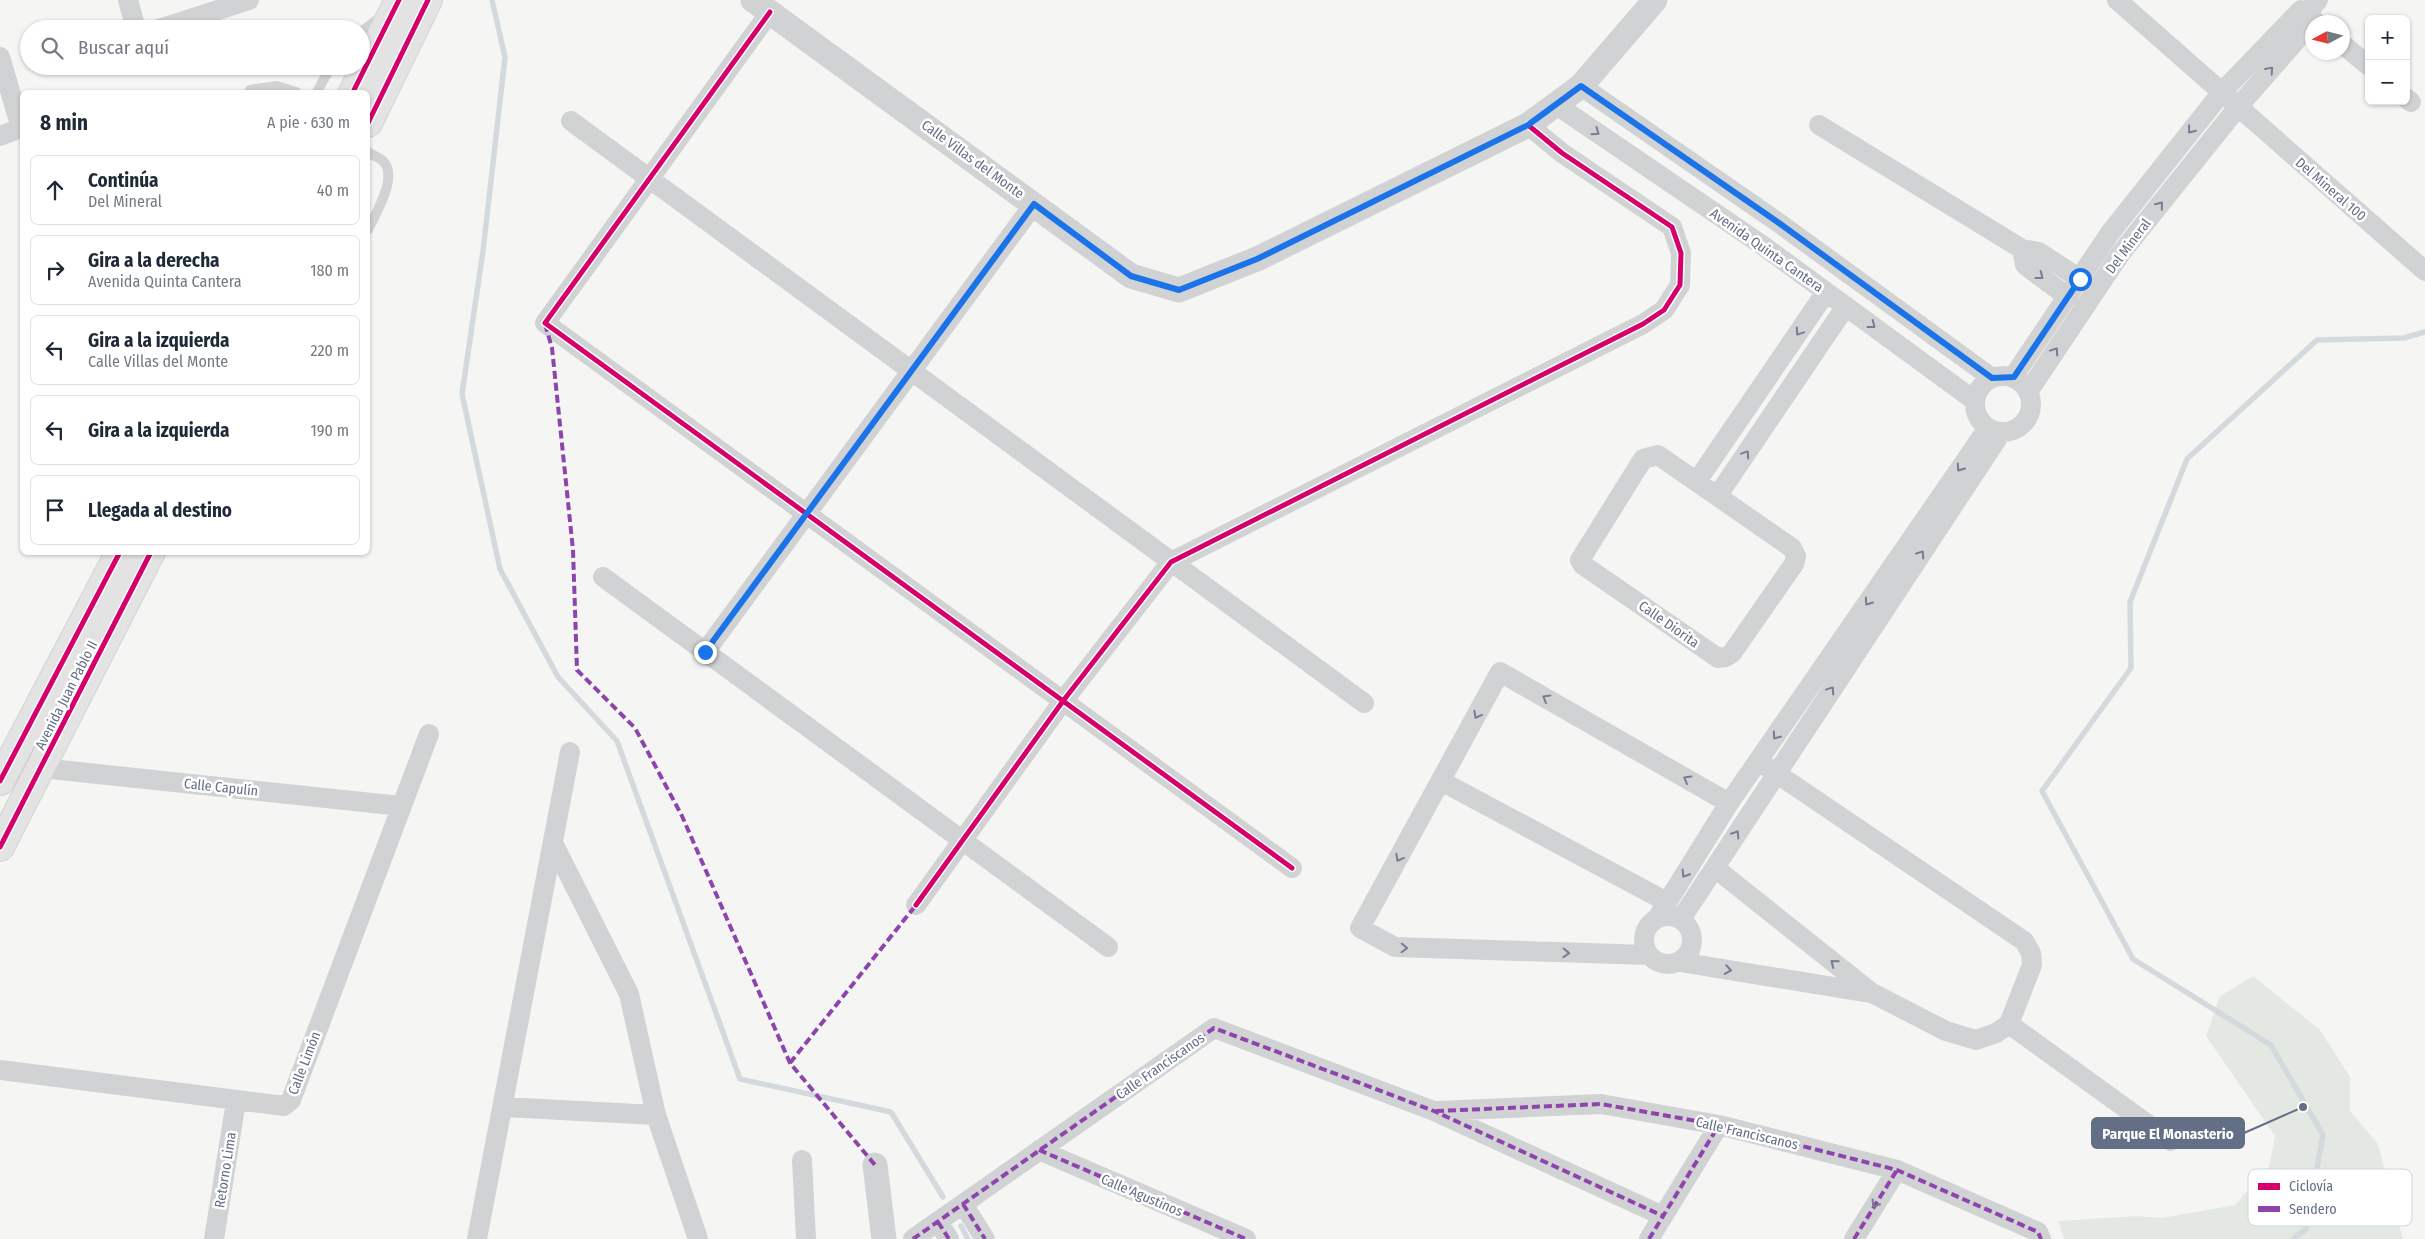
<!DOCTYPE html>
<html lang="es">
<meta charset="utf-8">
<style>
:root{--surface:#fff;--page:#f2f2f3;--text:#1f2937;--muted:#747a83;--line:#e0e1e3}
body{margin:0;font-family:"Fira Sans Condensed",sans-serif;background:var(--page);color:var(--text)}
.controls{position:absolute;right:15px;top:15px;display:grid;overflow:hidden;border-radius:8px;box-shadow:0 1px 4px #0004}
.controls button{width:45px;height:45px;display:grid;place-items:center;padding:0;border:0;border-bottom:1px solid var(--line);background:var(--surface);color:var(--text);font:25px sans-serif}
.compass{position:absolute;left:2305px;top:15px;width:45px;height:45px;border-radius:50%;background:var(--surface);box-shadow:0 1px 4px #0004;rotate:263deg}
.stop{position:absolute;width:15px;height:15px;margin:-11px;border:4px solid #1a73e8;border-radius:50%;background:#fff}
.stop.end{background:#1a73e8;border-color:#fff;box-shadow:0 1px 5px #0008}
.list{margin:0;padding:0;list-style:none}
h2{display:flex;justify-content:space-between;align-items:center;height:65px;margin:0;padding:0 20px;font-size:21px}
h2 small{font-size:16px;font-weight:400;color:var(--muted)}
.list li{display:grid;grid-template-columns:32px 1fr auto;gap:15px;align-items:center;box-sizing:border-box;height:70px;margin:0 10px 10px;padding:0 10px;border:1px solid var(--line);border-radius:8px}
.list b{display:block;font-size:19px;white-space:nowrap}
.list p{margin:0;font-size:16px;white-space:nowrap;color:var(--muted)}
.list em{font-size:16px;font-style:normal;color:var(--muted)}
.icon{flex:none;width:28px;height:28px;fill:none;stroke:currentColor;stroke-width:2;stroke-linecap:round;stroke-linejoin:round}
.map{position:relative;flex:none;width:2425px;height:1239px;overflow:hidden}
.search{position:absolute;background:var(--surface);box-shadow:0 1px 4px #0004;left:20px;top:20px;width:350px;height:55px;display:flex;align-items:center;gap:12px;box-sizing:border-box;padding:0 18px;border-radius:28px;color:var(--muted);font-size:19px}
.panel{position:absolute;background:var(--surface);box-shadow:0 1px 4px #0004;left:20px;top:90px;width:350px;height:465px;border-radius:8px}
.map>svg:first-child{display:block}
.green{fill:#e3e9e2}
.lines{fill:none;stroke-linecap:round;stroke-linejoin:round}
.stream{stroke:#d4d9de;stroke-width:5.5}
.secondary-casing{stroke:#d1d2d3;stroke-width:30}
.service{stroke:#d1d2d3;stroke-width:10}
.minor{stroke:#d1d2d3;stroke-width:20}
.tertiary{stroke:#d1d2d3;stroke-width:25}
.secondary{stroke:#e3e3e4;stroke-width:28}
.quiet{stroke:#8e44ad;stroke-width:4;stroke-dasharray:8 4;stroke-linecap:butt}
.cycleway-casing{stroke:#fff;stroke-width:8}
.cycleway{stroke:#d6006c;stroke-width:5}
.oneway{stroke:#747d92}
.route{stroke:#1a73e8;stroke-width:6}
.labels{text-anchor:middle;stroke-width:5;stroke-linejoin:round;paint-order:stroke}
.street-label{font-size:14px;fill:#636e87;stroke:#fff}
.key{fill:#fff;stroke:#d0d4db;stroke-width:1}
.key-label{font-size:14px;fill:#636e87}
.leader{fill:none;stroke:#636e87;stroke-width:2}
.callout-dot{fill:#636e87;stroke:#fff;stroke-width:2}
.callout{fill:#636e87;stroke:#636e87;stroke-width:2}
.callout-label{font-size:15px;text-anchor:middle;font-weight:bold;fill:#fff}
</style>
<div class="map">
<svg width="2425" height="1239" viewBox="0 0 2425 1239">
<rect width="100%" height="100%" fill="#f5f6f4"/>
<path class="green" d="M2253,976L2320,1030L2350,1077V1111L2378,1144L2403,1239H2064L2058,1221L2136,1216L2162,1218L2235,1205L2269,1167L2275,1136L2206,1036L2220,996Z"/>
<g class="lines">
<path class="stream" d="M492,0L505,57L483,251L462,394L500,569L558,677L617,741L740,1079L891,1112L943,1197
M961,1226L968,1239
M2293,1239L2306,1229L2323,1135L2271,1045L2133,959L2042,791L2131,668L2130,602L2187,459L2317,340L2404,338L2425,332"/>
<defs>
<path id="secondary" d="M353,92L399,0
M368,123L428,0
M0,781L120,552
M0,847L151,552"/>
</defs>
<use href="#secondary" class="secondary-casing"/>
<path class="service" d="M361,32L382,16
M249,92L250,90L277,86L296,92
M317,92L331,66
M368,152C372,155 378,157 382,160C400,175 375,214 368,230"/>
<path class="minor" d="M128,0L136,29
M2117,0L2425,271
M770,12L545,323L1292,868
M2306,14L2318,0
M159,29L249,0
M2342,44L2369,66
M0,57L21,128L0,136
M1581,86L1779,223L1992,378
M2406,98L2411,102
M1555,104L1762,245L1975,401
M571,121L1364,703
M1819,125L2022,249L2039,252L2080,279
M2022,249L2025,265L2068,297
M1975 404a28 28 0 1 1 56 0a28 28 0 1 1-56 0Z
M2013,377L2110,233L2222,92L2301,10
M2028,392L2121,253L2238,107L2314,20
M1658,455L1792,548L1796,556L1794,564L1732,653L1726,657L1718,658L1583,565L1580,560L1643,459Z
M1697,481L1826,292
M1718,495L1846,306
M603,577L1108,947
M705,652L1034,204
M1764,765L2024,941L2031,953L2032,965L2009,1024
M41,768L401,806
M1441,781L1667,902
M553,843L629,994L656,1115L698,1239
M1715,868L1872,993L1946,1031L1976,1040L1996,1033L2009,1024L2171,1141
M916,905L1063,701L1171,562L1643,324L1664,310L1680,285L1681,253L1672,227L1562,153L1528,125
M1644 940a24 24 0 1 1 48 0a24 24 0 1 1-48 0Z
M1658,917L1729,803L1988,428
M1681,919L2001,433
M1649,955L1395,947L1360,928L1500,672L1729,803
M1680,962L1870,993
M0,1070L284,1106L291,1100L429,734
M502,1107L656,1115
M1438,1111L1601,1104L1719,1125L1897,1170L2038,1232L2041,1239
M1039,1150L1246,1239
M802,1160L806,1239
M963,1204L985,1239
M938,1222L949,1239
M214,1239L236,1101
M477,1239L570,752
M913,1239L1214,1028L1434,1111L1663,1216
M1649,1239L1719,1125
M1854,1239L1897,1170"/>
<path class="tertiary" d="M753,0L1131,276L1179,290L1257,259L1528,125L1581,86L1655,0
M875,1165L884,1239"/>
<use href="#secondary" class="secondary"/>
<path class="quiet" d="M545,324L552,348L573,550L577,670L635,728L682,816L790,1063L875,1165
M790,1063L916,905
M1436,1111L1601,1104L1719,1125L1897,1170L2038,1232L2041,1239
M1039,1150L1246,1239
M963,1204L985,1239
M938,1222L949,1239
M913,1239L1214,1028L1434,1111L1663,1216
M1649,1239L1719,1125
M1854,1239L1897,1170"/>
<defs>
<path id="cycleway" d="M770,12L545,323L1292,868
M353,92L399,0
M368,123L428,0
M0,781L120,552
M0,847L151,552
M916,905L1063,701L1171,562L1643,324L1664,310L1680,285L1681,253L1672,227L1562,153L1528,125"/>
</defs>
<use href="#cycleway" class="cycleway-casing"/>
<use href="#cycleway" class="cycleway"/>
</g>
<defs><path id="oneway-chevron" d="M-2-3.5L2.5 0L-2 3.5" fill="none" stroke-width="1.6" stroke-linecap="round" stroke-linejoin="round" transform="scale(1.25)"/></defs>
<g class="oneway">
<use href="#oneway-chevron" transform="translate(2270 70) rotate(-49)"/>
<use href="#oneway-chevron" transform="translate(2191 130) rotate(128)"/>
<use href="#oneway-chevron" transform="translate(1596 132) rotate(34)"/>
<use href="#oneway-chevron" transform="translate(2160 205) rotate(-51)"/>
<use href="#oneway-chevron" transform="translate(2040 276) rotate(37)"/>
<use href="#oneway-chevron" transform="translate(1872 325) rotate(37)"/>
<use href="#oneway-chevron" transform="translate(1799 332) rotate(124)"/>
<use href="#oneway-chevron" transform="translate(2055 351) rotate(-56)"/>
<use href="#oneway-chevron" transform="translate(1746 454) rotate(-56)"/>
<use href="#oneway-chevron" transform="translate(1960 468) rotate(125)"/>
<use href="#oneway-chevron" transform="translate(1921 554) rotate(-56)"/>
<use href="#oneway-chevron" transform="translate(1868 602) rotate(125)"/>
<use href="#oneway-chevron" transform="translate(1831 690) rotate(-56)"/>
<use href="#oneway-chevron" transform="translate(1546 698) rotate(-150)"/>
<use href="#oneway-chevron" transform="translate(1477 715) rotate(119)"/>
<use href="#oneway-chevron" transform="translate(1776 736) rotate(125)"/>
<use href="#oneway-chevron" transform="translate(1687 779) rotate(-150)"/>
<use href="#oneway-chevron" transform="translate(1736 834) rotate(-57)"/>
<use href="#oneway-chevron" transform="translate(1399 858) rotate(119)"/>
<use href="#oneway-chevron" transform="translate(1685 874) rotate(122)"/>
<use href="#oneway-chevron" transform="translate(1404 948) rotate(2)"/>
<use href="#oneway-chevron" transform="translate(1566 953) rotate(2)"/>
<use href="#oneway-chevron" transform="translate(1834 963) rotate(-141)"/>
<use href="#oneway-chevron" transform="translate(1728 970) rotate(9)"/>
<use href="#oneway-chevron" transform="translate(1875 1204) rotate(122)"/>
</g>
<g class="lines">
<path class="route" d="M705,652L1034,204L1131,276L1179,290L1257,259L1528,125L1581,86L1779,223L1992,378L2014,377L2080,279"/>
</g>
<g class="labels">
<g class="street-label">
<text transform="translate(973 159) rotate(36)" y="5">Calle Villas del Monte</text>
<text transform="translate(2331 189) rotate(41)" y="5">Del Mineral 100</text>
<text transform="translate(2128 246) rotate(-53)" y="5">Del Mineral</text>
<text transform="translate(1767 250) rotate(35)" y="5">Avenida Quinta Cantera</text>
<text transform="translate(1669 624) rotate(35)" y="5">Calle Diorita</text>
<text transform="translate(66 695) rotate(-63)" y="5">Avenida Juan Pablo II</text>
<text transform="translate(221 787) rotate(6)" y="5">Calle Capulín</text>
<text transform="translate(304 1063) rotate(-69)" y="5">Calle Limón</text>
<text transform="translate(1160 1066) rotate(-35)" y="5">Calle Franciscanos</text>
<text transform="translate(1747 1133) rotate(13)" y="5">Calle Franciscanos</text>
<text transform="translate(225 1170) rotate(-81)" y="5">Retorno Lima</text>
<text transform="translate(1142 1195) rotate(23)" y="5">Calle Agustinos</text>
</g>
</g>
<rect x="2248" y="1169" width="164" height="57" rx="8" class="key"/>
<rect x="2258" y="1183" width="22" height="7" fill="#d6006c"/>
<rect x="2258" y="1206" width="22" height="6" fill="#8e44ad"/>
<g class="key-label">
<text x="2289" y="1191">Ciclovía</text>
<text x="2289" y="1214">Sendero</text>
</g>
<path class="leader" d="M2303 1107L2244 1133"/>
<circle class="callout-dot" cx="2303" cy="1107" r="5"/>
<rect class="callout" x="2092" y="1118" width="152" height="30" rx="5"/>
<g class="callout-label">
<text x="2168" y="1139">Parque El Monasterio</text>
</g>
</svg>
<div class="controls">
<button>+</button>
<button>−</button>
</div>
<svg class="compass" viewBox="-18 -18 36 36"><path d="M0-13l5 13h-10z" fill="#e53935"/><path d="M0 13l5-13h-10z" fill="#747a83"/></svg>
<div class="stop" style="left:2080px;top:279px"></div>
<div class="stop end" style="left:705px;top:652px"></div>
<div class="search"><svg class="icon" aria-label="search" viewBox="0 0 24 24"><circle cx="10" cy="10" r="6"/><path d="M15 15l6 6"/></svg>Buscar aquí</div>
<section class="panel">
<h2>8 min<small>A pie · 630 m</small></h2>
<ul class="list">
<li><svg class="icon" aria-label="ahead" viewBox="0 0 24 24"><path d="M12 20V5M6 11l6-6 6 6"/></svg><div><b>Continúa</b><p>Del Mineral</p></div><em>40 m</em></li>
<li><svg class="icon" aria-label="right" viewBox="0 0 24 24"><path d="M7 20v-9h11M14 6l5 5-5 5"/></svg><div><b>Gira a la derecha</b><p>Avenida Quinta Cantera</p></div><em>180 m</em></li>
<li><svg class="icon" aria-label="left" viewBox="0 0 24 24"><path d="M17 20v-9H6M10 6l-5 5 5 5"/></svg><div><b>Gira a la izquierda</b><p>Calle Villas del Monte</p></div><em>220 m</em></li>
<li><svg class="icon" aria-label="left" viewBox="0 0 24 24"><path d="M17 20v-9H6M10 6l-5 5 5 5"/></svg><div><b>Gira a la izquierda</b></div><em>190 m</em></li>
<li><svg class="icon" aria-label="arrive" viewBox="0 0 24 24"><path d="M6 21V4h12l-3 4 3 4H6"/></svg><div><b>Llegada al destino</b></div></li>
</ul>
</section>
</div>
